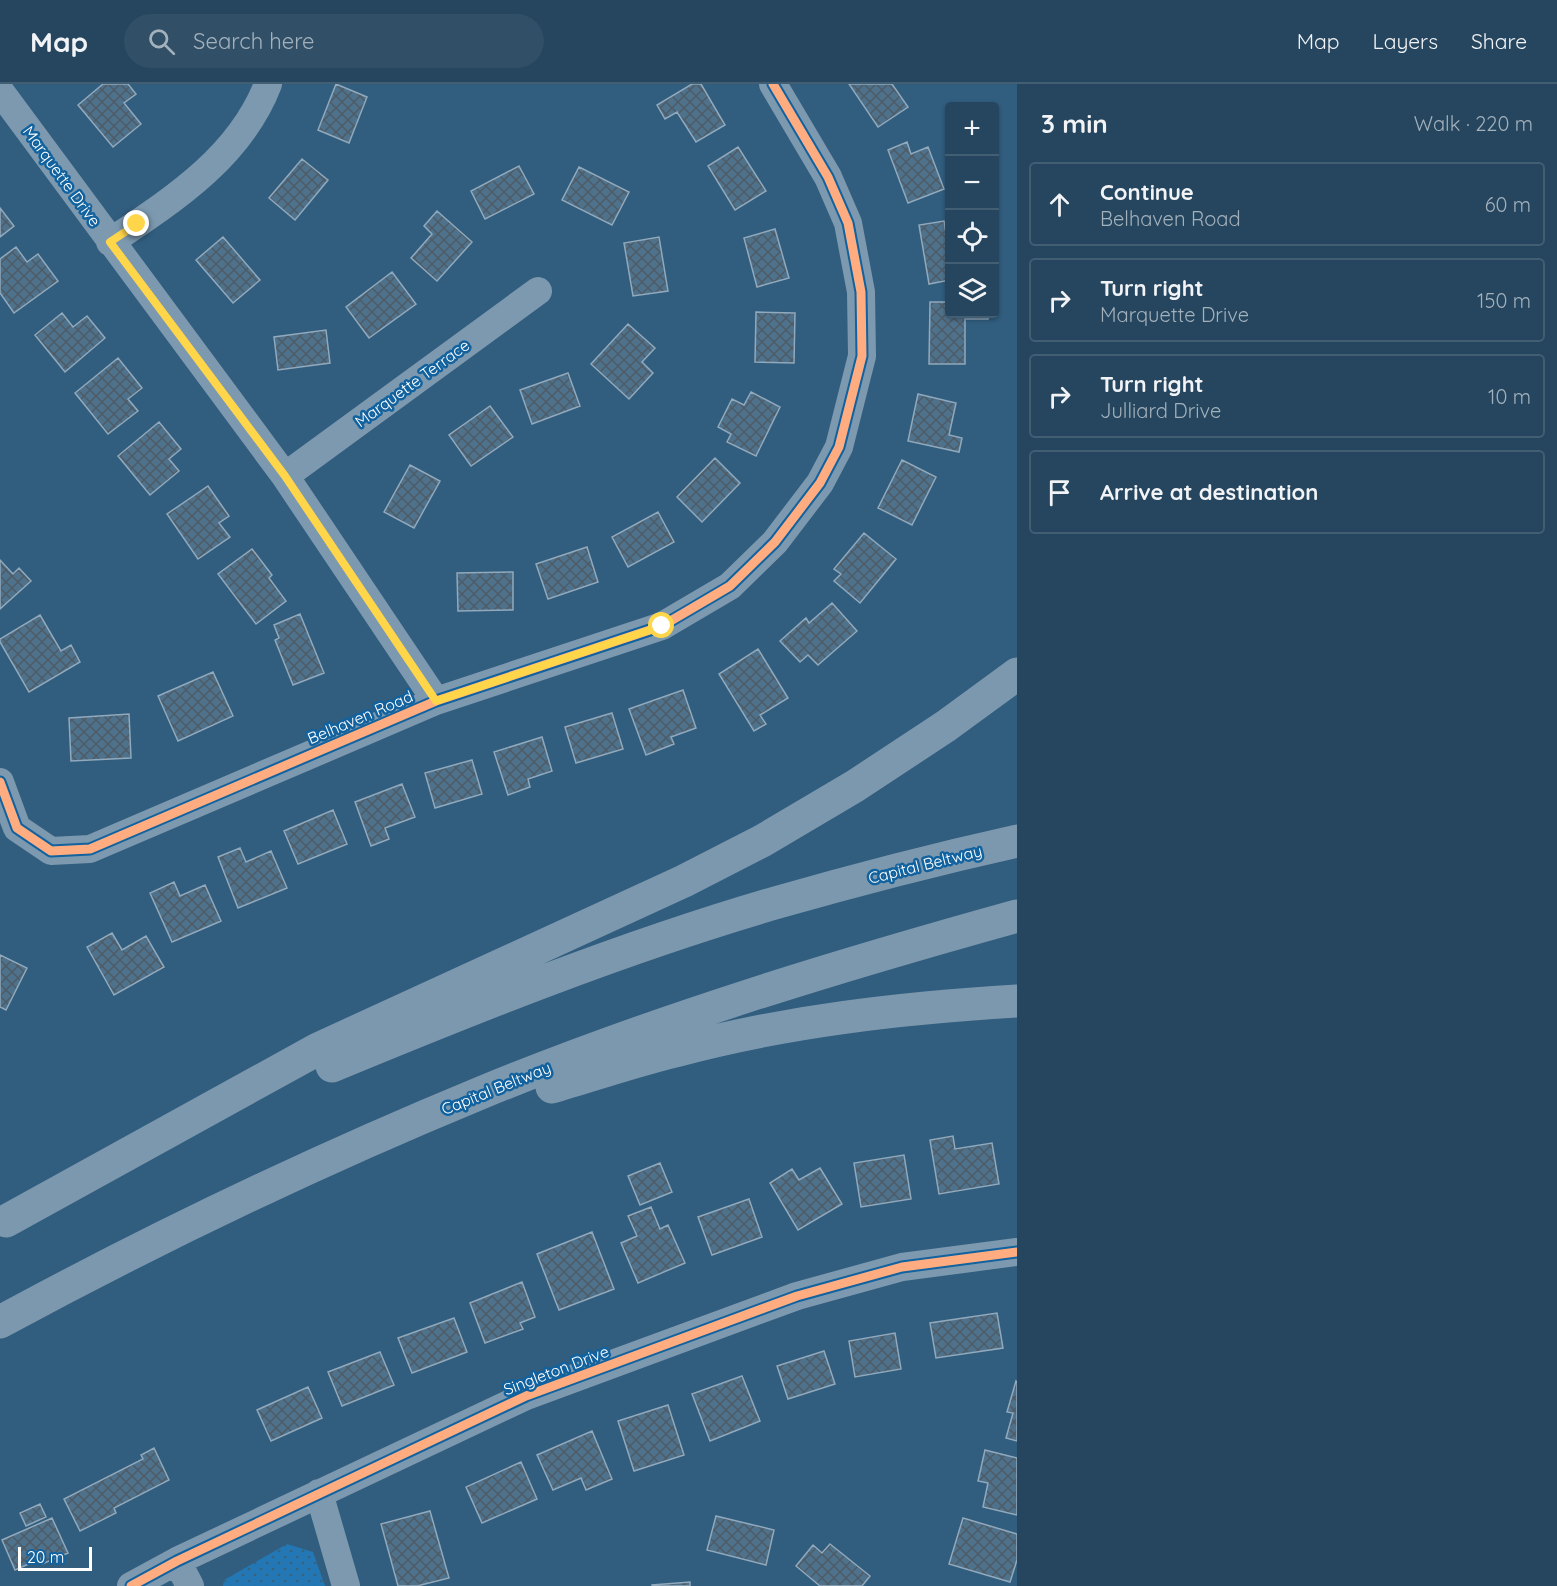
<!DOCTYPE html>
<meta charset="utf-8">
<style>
:root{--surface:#25465e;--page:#315067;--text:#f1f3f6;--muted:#a3b1bc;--line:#425e73}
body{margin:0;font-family:Quicksand,sans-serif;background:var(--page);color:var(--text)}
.controls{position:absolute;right:18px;top:18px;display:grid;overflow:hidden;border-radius:6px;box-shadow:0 2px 4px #0004}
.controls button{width:54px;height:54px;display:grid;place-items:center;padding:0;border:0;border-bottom:2px solid var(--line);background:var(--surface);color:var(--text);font:30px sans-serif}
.scale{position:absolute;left:18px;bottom:15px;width:74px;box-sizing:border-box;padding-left:6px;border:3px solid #fff;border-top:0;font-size:16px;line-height:21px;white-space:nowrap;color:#fff;-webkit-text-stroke:4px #11629e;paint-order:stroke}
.stop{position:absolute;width:18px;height:18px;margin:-14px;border:4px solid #ffd54a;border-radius:50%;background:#fff}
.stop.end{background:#ffd54a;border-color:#fff;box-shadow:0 2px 6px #0008}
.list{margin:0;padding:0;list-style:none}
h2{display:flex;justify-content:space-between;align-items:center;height:78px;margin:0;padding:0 24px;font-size:26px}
h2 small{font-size:20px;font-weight:400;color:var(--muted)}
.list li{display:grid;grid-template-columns:39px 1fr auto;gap:18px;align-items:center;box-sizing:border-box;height:84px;margin:0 12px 12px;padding:0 12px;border:2px solid var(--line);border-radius:6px}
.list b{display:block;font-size:22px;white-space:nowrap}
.list p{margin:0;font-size:20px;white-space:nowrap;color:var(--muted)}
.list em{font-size:20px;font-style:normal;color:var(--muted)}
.icon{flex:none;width:33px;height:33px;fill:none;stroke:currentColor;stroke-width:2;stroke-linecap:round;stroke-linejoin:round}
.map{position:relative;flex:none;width:1017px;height:1502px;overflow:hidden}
header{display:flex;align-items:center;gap:36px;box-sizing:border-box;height:84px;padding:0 30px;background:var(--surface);border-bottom:2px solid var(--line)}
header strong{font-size:28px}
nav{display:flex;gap:33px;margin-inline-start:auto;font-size:21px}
.search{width:420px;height:54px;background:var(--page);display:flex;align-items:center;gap:15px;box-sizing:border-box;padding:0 21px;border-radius:33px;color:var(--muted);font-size:22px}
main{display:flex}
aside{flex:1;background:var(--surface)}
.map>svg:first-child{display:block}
.grass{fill:url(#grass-dots)}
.building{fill:url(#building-cross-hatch);stroke:#91a9bc;stroke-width:1.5}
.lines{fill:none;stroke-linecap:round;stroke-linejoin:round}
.street{stroke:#7c99af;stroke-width:28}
.highway{stroke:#7c98ae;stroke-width:33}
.cycleway-casing{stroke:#11629e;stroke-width:13}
.cycleway{stroke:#ffac80;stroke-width:9}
.route{stroke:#ffd54a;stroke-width:8}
.labels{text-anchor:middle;stroke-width:5;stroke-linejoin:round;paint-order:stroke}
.street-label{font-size:16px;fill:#fff;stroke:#11629e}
</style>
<header>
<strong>Map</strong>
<div class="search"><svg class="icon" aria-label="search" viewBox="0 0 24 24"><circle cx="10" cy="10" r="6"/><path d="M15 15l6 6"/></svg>Search here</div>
<nav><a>Map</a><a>Layers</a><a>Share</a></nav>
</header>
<main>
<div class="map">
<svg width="1017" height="1502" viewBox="0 0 1017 1502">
<defs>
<pattern id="grass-dots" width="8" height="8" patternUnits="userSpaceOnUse" patternTransform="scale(1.5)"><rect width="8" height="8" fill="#2277b4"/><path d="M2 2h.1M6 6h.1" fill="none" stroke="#376280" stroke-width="1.8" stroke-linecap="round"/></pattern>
<pattern id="building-cross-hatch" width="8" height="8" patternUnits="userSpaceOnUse" patternTransform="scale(1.5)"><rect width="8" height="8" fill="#4f728c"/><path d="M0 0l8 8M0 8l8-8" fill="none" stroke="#4d5b66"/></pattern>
</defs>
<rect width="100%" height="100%" fill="#315d7e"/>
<path class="grass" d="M287,1460L313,1468L325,1502H223L224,1496Z"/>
<path class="building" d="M103,0H128L136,10L124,19L141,40L113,63L78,21Z
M336,0L367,13L349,59L318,46Z
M692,0H701L725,41L696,58L677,28L665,35L657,21Z
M849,0H892L908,23L878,43Z
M907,58L911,70L928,63L944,105L908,119L888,66Z
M738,63L766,107L735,126L708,82Z
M302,75L328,96L295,136L269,114Z
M519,82L534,110L485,135L471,107Z
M579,83L629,108L612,141L562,116Z
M0,124L14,142L0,153Z
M437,127L472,158L437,197L411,174L432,150L424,142Z
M944,137L946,150L950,149V196L929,200L919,141Z
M775,145L789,194L757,203L744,154Z
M223,153L260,196L233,219L196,176Z
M659,153L668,207L633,212L624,159Z
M16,163L27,178L38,170L58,197L14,229L0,209V175Z
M392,188L416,220L369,254L346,223Z
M930,218H950V230H988V235H965V280H929Z
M756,228L795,229L794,279L755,278Z
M62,229L73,243L87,232L105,254L65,288L35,251Z
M628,240L655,264L642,278L653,289L629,315L591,280Z
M326,246L330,279L278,286L274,253Z
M118,274L142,304L128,315L138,327L108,350L75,309Z
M568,289L580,322L532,340L520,306Z
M751,308L780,323L756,372L727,358L731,350L718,343L732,315L744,321Z
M918,310L956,319L949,351L962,354L959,368L908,357Z
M490,322L513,353L471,382L449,351Z
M159,338L181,365L169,375L179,387L150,411L118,372Z
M715,374L740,399L702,438L677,413Z
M902,376L936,393L912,441L878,424Z
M410,381L440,397L414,444L384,428Z
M208,402L229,432L219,439L230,453L198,475L167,430Z
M658,428L674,458L628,483L612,453Z
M864,449L896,475L860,519L834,497L841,490L834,485Z
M587,463L598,498L548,515L536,480Z
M252,465L272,491L269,494L286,517L256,540L218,490Z
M0,476L13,490L19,484L31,497L0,525Z
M513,488V526L458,527L457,489Z
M832,519L857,547L818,581L808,571L800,578L780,557L806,534L809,539Z
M300,530L324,589L293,601L275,556L279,554L274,541Z
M40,531L61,567L71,561L80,578L29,608L0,558V555Z
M758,565L788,614L760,631L766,640L754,647L719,590Z
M213,588L233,632L178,657L158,612Z
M683,606L696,644L671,653L674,660L646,671L629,625Z
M612,629L623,665L576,679L565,643Z
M129,630L131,674L71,677L69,634Z
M542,653L552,687L528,695L530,703L508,711L494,668Z
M472,676L482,710L435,724L425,689Z
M402,700L415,733L385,744L389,755L371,762L355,718Z
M333,726L347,760L298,780L284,747Z
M240,764L246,778L271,767L287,804L238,824L218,773Z
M174,798L180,812L205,801L221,837L172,858L150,809Z
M112,849L122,866L146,852L164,883L114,911L87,863Z
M0,871L27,884L6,926L0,923Z
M953,1052L955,1065L992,1059L999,1100L939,1110L930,1056Z
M904,1071L911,1115L861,1123L854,1079Z
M660,1079L672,1108L640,1121L628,1092Z
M820,1084L842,1120L798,1146L770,1099L792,1085L799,1096Z
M749,1115L762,1153L712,1171L698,1133Z
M651,1123L660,1145L668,1141L685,1179L638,1199L621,1159L637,1152L628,1132Z
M592,1148L614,1205L559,1226L537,1170Z
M522,1198L535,1233L520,1239L523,1245L485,1259L470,1219Z
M997,1229L1003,1264L936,1274L930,1239Z
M454,1234L467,1268L412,1289L398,1254Z
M895,1249L901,1285L855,1293L849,1257Z
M824,1267L835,1300L788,1315L777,1282Z
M380,1268L394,1301L342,1322L328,1288Z
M742,1292L760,1337L710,1357L692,1310Z
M1016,1297L1017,1298V1357L1006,1354L1013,1329L1007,1328Z
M308,1303L322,1334L271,1357L257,1326Z
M668,1321L684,1371L634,1387L618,1337Z
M592,1347L612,1395L586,1406L581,1394L553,1406L537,1371Z
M154,1364L169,1396L114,1424L116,1429L80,1447L64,1415L143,1375L141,1371Z
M985,1366L1017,1374V1431L983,1423L988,1399L978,1397Z
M521,1378L537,1415L482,1439L466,1403Z
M40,1420L46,1433L26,1442L20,1429Z
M430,1427L449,1494L417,1502H398L381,1440Z
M716,1432L774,1446L766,1481L707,1466Z
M52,1434L68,1469L42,1480L40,1475L15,1486L2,1456Z
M963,1434L1017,1450V1476L1010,1498L949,1480Z
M830,1460L870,1492L862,1502H820L796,1482L813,1461L822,1469Z
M690,1498V1502H652V1501Z"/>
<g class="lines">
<path class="street" d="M0,7L285,392L436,617
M110,158C173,116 240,73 268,0
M285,392L538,207
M0,698L17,744L51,767L90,765L436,617L662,542L730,502L775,458L820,399L839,363L862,272L861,208L848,139L828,93L773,0
M319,1409L346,1502
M177,1477L190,1502
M131,1502L177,1477L526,1312L618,1278L797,1212L902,1183L1017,1168"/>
<path class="highway" d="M332,982C477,922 624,863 775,819C855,796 936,775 1017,757
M552,1003C593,991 634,977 675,967C786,937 902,924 1017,917
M6,1137L318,965L684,797L762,757L855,702L946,642L1017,590
M0,1238C157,1153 318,1076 483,1008C656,937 837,882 1017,832"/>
<defs>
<path id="cycleway" d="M0,698L17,744L51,767L90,765L436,617L662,542L730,502L775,458L820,399L839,363L862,272L861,208L848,139L828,93L773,0
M131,1502L177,1477L526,1312L618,1278L797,1212L902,1183L1017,1168"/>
</defs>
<use href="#cycleway" class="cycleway-casing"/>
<use href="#cycleway" class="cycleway"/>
</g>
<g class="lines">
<path class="route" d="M137,140L110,158L285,392L436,617L662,542"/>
</g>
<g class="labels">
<g class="street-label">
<text transform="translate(62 92) rotate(54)" y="6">Marquette Drive</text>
<text transform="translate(412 299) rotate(-36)" y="6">Marquette Terrace</text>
<text transform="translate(360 633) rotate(-23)" y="6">Belhaven Road</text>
<text transform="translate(925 780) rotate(-14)" y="6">Capital Beltway</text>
<text transform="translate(496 1004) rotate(-22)" y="6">Capital Beltway</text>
<text transform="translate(556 1286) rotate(-21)" y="6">Singleton Drive</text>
</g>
</g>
</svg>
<div class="controls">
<button>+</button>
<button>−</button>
<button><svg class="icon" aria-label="locate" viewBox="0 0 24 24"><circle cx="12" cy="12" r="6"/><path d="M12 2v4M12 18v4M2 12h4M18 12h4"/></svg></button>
<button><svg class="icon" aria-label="layers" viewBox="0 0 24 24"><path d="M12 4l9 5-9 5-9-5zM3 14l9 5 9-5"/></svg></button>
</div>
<div class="scale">20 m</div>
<div class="stop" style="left:662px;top:542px"></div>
<div class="stop end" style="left:137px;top:140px"></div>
</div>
<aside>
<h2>3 min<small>Walk · 220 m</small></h2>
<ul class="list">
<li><svg class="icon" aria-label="ahead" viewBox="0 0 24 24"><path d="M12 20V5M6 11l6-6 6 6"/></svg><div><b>Continue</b><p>Belhaven Road</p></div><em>60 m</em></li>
<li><svg class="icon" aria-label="right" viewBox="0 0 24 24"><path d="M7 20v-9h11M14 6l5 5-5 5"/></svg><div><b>Turn right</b><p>Marquette Drive</p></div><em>150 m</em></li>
<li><svg class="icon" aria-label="right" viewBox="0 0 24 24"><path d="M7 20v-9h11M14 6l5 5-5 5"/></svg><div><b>Turn right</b><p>Julliard Drive</p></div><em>10 m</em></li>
<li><svg class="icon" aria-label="arrive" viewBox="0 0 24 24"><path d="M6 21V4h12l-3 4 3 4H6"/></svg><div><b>Arrive at destination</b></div></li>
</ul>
</aside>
</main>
